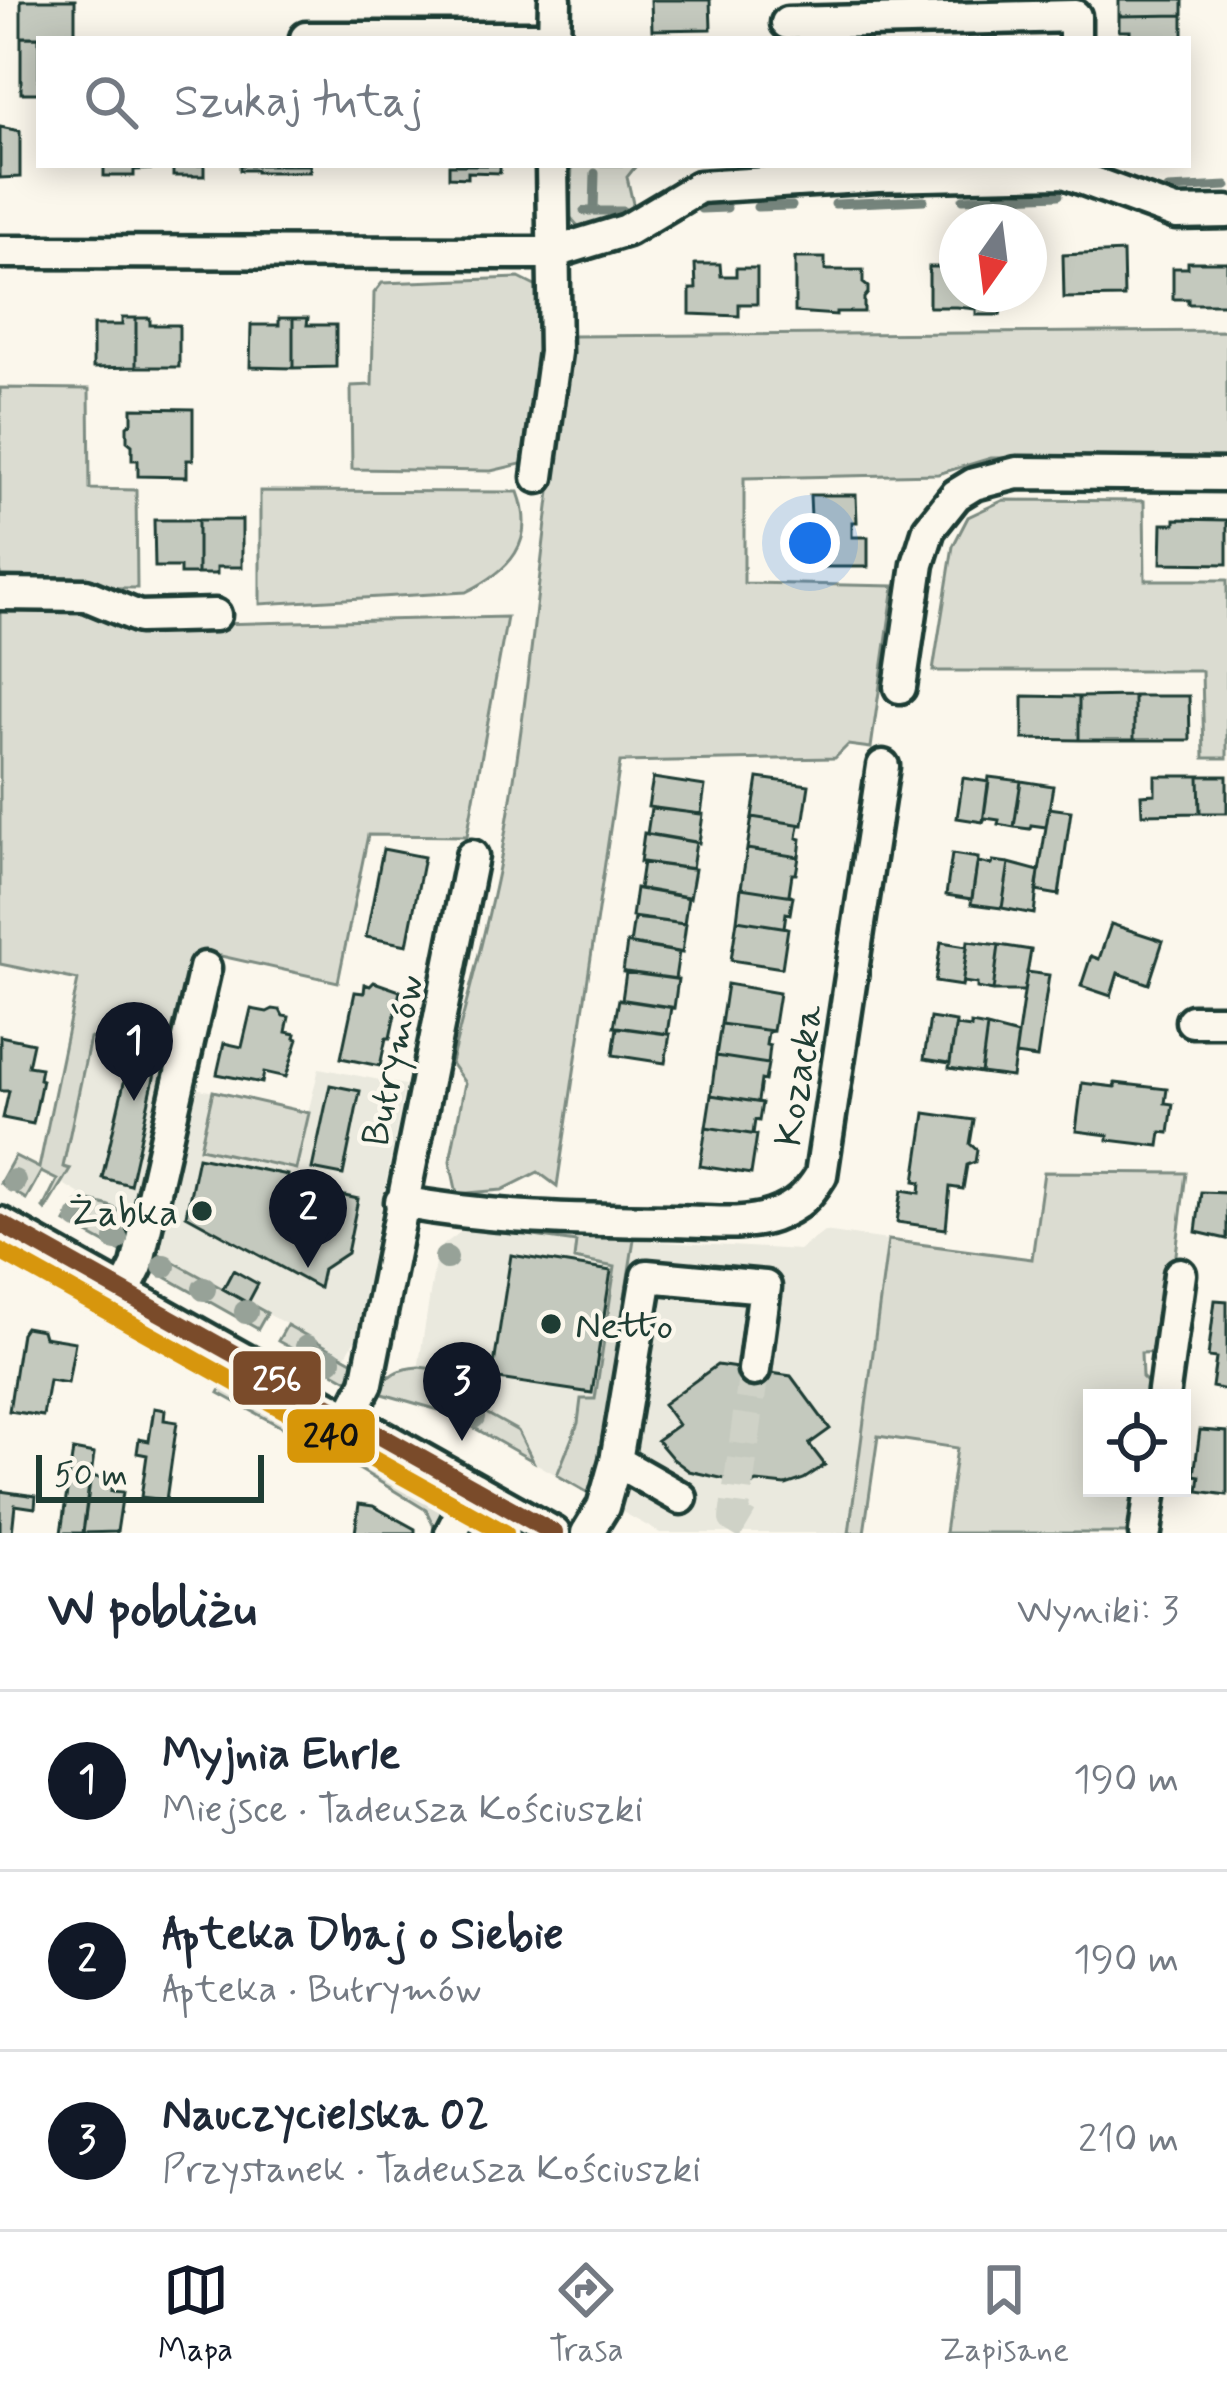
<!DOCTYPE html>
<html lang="pl">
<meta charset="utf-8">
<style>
:root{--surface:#fff;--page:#f2f2f3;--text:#1f2937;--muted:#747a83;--line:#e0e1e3;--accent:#111827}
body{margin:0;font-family:Mynerve,sans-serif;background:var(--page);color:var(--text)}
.controls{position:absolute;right:36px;bottom:36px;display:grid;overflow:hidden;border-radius:0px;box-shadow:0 6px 30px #0003}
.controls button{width:108px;height:108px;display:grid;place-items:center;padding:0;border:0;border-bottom:3px solid var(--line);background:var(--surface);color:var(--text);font:60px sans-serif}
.compass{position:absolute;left:939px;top:204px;width:108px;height:108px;border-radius:50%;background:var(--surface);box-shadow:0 6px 30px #0003;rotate:194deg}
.scale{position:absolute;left:36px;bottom:30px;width:228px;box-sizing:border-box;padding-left:12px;border:6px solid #1f3d34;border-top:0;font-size:33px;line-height:42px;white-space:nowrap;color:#1f3d34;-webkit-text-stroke:9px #fbf7ec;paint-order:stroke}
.you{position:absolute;left:810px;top:543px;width:42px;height:42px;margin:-30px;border:9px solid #fff;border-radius:50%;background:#1a73e8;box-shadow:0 0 0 18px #1a73e833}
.badge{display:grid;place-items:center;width:78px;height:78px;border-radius:50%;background:var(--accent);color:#fff;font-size:39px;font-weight:700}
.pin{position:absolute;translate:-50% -99px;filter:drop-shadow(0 3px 6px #0008)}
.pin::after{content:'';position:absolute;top:63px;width:42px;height:36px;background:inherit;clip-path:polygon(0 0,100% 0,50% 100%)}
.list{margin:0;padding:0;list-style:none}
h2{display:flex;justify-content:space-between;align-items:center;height:156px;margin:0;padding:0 48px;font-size:51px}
h2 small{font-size:39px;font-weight:400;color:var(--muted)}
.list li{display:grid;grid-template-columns:78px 1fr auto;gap:36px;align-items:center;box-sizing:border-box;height:180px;padding:0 48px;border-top:3px solid var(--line)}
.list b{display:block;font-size:45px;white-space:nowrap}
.list p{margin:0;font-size:39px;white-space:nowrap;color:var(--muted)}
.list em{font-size:39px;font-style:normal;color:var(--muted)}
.icon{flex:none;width:66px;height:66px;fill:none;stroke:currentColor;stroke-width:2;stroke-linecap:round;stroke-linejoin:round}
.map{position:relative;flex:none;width:1227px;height:1533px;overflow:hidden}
.search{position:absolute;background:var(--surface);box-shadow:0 6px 30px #0003;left:36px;right:36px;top:36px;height:132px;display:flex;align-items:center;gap:30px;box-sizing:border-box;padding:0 42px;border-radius:0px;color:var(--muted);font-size:45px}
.sheet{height:696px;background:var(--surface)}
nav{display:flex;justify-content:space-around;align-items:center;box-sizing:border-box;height:168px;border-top:3px solid var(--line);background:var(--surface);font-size:33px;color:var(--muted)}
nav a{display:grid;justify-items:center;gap:6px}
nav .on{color:var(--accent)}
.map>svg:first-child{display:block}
.built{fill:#eae9de}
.green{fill:#dbdcd1;stroke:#7d8c82;stroke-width:3}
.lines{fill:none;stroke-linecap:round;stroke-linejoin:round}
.stream{stroke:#74847b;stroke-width:9}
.building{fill:#c4c9be;stroke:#1f3d34;stroke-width:3}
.minor-tunnel{stroke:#cfd2c7;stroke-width:30;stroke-dasharray:30 15;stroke-linecap:butt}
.minor-casing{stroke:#1f3d34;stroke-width:39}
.minor{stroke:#fbf7ec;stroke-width:30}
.bus-1-casing{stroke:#fbf7ec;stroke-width:27}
.bus-2-casing{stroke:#fbf7ec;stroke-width:27}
.bus-1{stroke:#7a4b2a;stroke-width:18}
.bus-2{stroke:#d79608;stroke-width:18}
.tree{fill:#97a298}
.poi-dot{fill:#1f3d34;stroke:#fbf7ec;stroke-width:4.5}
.labels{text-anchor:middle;stroke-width:9;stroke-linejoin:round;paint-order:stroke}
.street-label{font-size:39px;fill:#1f3d34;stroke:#fbf7ec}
.poi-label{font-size:39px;fill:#1f3d34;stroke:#fbf7ec;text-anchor:end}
.line-badge{stroke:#fbf7ec;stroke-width:4.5}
.badge-label{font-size:33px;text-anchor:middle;font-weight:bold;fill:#fff}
.pale-badge-label{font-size:33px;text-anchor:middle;font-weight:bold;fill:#111}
</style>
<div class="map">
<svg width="1227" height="1533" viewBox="0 0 1227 1533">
<rect width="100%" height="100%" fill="#fbf7ec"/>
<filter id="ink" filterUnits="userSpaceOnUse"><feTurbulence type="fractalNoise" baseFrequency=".00833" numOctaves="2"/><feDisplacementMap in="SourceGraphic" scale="24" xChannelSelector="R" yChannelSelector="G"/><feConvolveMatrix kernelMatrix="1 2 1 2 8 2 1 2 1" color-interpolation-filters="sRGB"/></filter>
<g filter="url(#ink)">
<path class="built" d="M94,1018L180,1038L138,1211L89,1201L76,1203L80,1194L60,1182L70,1170L63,1168Z
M319,1068L405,1085L356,1338L345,1357L153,1250L191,1087L308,1113Z
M463,1230L799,1250L824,1231L888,1240L849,1533H660L414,1395L437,1250Z"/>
<path class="green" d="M572,165H632L635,167L627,177L634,208L629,216L588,229L578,226L570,217Z
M519,278L537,287L548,314L533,452L521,464L491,471L352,469L351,386L372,385L374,293L382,283Z
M1227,331V457L991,458L938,474L744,478V583L894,586L871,748L848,745L835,758L620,762L557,1186L538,1172L502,1190L457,1194L450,1161L465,1083L451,1063C468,994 488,926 501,857C533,684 542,509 573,336Z
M0,388L89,389L90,489L136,490L137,588L0,587Z
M260,491L518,492C537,543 509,571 466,592L260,604Z
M1004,500L1144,501L1145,580H1227V758H1204L1202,671H933L953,546L968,517Z
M0,603H81L127,626L507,617L467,836L368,835L338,982L221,956L216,970L172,1056L161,1046L134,1040L120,1044L90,1038L63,1167L70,1169L45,1210L43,1208L57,1180L41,1172L26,1199L0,1183L15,1156L39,1168L78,980L0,964Z
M213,1091L309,1113L296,1169L200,1148Z
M1044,1172L1186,1173L1164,1352L1141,1353L1142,1377L1158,1393L1157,1398H1092V1488H1145L1139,1533H945L957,1448L878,1436L864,1533H849L888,1240L1032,1259Z
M89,1201C125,1208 134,1215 121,1252L66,1222L76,1203Z
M527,1235L634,1239L594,1496L557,1475L578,1423L581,1399H595L615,1267L574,1259L576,1242Z
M157,1238L159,1240L154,1251L267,1313L258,1329L146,1266Z
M287,1325L354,1362L351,1382L278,1341Z
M419,1367L442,1370L440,1382L443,1389L518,1431L533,1461L446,1412L376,1392C387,1375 398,1368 419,1367Z
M227,1378L331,1436L327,1452L219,1393Z
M352,1449L452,1504L437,1533L426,1510L349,1463Z"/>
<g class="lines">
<path class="stream" d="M1168,189L1227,186
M963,199L1059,195
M835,204L924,200
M757,207L792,206
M701,209L727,208
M594,210L595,173
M584,211H623"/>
</g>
<path class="building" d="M21,0H75V38L21,37Z
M651,0H710L711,29L652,30Z
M1119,0H1183V15L1119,16Z
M1183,15V39H1130V31H1119V16Z
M21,37H60V39H39V93H21Z
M0,127L20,131V177L0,178Z
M104,165H204V176H173V169H161L134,170V176H104Z
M240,165H310V172H256V170H240Z
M449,165H500V173L468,172V178L449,177Z
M1123,252L1124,297L1064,298L1063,255Z
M795,258H825V270H863V283L868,287V293L864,298V312H836V315L795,312Z
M957,262V294H1020L1008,296L1003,301L1000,315H976V309L957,307H929V267H957Z
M1188,262H1227V304H1188V299H1173V268H1188Z
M695,264H720L721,276H736V268H757V304H739V316L690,314V289H696Z
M122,318H136V367L93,368V325H122Z
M136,318H150V325H179V367H136Z
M279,318H293V368L250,367L251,325H279Z
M293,318H308L307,325H336V367L293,368Z
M132,408L193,409V460H187V477L138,476V460H132V445L127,441V426L132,422Z
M810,495H856L857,522H852V537H868V567H812V553L802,554V518H811Z
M1175,519L1227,520V564L1161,563L1162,524H1175Z
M154,520H198V574H180V567H155Z
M198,520H242V567H217V574H198Z
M1023,696L1079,697V740L1023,739Z
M1134,696H1189L1190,740H1134Z
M1134,696V740H1079V697Z
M1155,776H1199L1200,813L1142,814L1141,795L1155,794Z
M1199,776H1227V813H1200Z
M989,777L1021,781L1014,827L998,824L999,820L985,818L983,822Z
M653,778L705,786L701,814L648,807Z
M758,778L809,785L803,825L752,817Z
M963,778L989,782L983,822L957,818Z
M1021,781L1053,786L1046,827L1031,825L1030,829L1014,827Z
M651,808L703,814L699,843L647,834Z
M1049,808L1071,811L1059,895L1036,891Z
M752,817L803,825H799L797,838L801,839L799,857L747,849Z
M644,833L696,842L692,869L640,862Z
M383,849L424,857L407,945L366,937Z
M747,849L799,857L796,874H792L789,894L793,896L741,888Z
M952,854L978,858L972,899L946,895Z
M978,858V862L992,865L993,861L1009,863L1002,908L971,904Z
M643,862L695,869L690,898L639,889Z
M1009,863L1039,871L1034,914L1002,908Z
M636,888L688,897L684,924L632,917Z
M741,888L793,896L790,914L786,913L784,927L788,928L737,920Z
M634,918L686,924L682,953L630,944Z
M737,920L788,928L782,968L731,960Z
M1111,924L1163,941L1149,984L1118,973L1111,996L1081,986L1091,956L1099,959Z
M968,941L999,945L993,991L977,988V984L963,982L962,986Z
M941,942L967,946L962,986L935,982Z
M627,943L679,952L675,979L623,972Z
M999,945L1031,950L1024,991H993Z
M626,972L678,979L674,1008L622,1000Z
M1027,972L1049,975L1037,1058L1015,1055Z
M374,982L400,991L390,1038H386L380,1066L341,1058L355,992L364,993L365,984L370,986Z
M727,984L779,993L773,1031L721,1024Z
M619,999L671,1007L667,1034L614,1027Z
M251,1009L267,1012L273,1009L280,1010L283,1016L289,1017L286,1032L296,1034L295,1038L298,1039L286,1077L264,1072L262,1083L217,1074L224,1043L242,1047Z
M930,1018L956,1022L950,1063L924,1059Z
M956,1022V1026L971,1028V1024L987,1027L981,1073L949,1068Z
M721,1024L773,1031L768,1032L766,1045L770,1046L768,1064L716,1056Z
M617,1027L670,1034L665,1063L613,1055Z
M987,1027L1018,1035L1012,1077L981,1073Z
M0,1036L33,1043L28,1066L41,1068L39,1079L42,1080L33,1124L3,1118L9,1091H0Z
M132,1048L159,1055L130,1185L102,1178Z
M716,1056L768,1064L765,1081L761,1080L758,1101L762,1103L711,1095Z
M1082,1083L1115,1087V1083L1167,1089L1165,1103L1173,1104L1169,1133L1161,1132L1159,1146L1108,1140V1135L1076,1131Z
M330,1085L360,1091L343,1175L312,1169Z
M711,1095L762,1103L759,1121L755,1120L753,1134L757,1135L706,1127Z
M925,1113L974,1120L970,1144L977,1150L975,1162L967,1165L963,1189L950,1187L946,1229L897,1222L902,1190L920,1193L921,1182L915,1181Z
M706,1127L757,1135L751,1174L700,1166Z
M198,1157L287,1175L286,1183L358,1199L347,1253L323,1269L319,1288L186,1215Z
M1201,1192L1227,1193V1239L1196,1232Z
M511,1255L611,1271L592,1393L492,1378Z
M233,1270L258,1284L248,1303L223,1289Z
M1215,1300L1227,1301V1390L1212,1387L1216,1358L1208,1357Z
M25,1327L42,1330L44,1337L75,1342L68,1383L49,1380L43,1416L9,1411L21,1333Z
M717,1365L791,1376L830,1429L809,1444L825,1465L804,1479L786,1485L757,1482L752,1485L689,1471L673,1459L657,1440L678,1425L663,1404Z
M154,1408L165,1410L164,1420L177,1422L166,1500L141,1497L147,1455L137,1453L139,1439L149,1441Z
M1200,1430L1227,1432V1495L1198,1491L1200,1476L1194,1475Z
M73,1450L94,1454L83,1533H61Z
M90,1476L112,1480L111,1491L123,1492L117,1532L83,1533Z
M0,1491L36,1496L35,1508L15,1505L12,1533H0Z
M359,1504L373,1506L415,1529V1533H355Z"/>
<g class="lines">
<path class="minor-tunnel" d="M754,1370L734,1518L759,1533"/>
<defs>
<path id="minor" d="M787,23L1075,16V39
M306,38H555
M554,39L555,0
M0,252L552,253L627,230L699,187L878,176L1064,172L1176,213L1227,212
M538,477L555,352L552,165
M0,594L86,595L139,617L215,615
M900,687L918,564L929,529L956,495L974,484L1017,473L1227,475
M1192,1021H1227
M401,1202C491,1219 580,1220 671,1221C703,1221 742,1227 773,1216C797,1207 809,1195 821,1175L883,766
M0,1223L554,1533
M124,1292L137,1266L205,968
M1163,1398L1180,1274
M349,1418L367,1383L472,856
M681,1498L616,1461L647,1276L765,1287L754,1370
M451,1533L474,1488
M587,1533L603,1507L616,1461
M1145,1533L1151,1488"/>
</defs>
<use href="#minor" class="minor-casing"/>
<use href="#minor" class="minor"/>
<defs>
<path id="bus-1" d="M0,1223L554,1533"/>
<path id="bus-2" d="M0,1251L505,1533"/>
</defs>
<use href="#bus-1" class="bus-1-casing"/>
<use href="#bus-2" class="bus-2-casing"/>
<use href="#bus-1" class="bus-1"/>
<use href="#bus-2" class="bus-2"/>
</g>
<g class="tree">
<circle cx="14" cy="1181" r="12"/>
<circle cx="78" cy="1218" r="12"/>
<circle cx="116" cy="1239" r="12"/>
<circle cx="446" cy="1258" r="12"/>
<circle cx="164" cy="1266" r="12"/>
<circle cx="204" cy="1289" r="12"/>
<circle cx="246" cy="1312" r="12"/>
<circle cx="307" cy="1347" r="12"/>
<circle cx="330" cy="1360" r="12"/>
<circle cx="473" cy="1417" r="12"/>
</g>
</g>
<g class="poi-dot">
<circle cx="202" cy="1211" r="12"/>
<circle cx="551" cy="1324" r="12"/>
</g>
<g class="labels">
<g class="street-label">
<text transform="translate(391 1060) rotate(-78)" y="14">Butrymów</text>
<text transform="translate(797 1075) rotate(-81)" y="14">Kozacka</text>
</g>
<g class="poi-label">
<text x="178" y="1225">Żabka</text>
<text x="575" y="1338" text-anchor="start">Netto</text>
</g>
</g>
<g class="line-badge">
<rect x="231" y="1349" width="92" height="58" rx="12" fill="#7a4b2a"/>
<rect x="285" y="1407" width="92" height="58" rx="12" fill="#d79608"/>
</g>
<g class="badge-label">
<text x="277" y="1390">256</text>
</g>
<g class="pale-badge-label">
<text x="331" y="1447">240</text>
</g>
</svg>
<div class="controls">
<button><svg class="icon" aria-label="locate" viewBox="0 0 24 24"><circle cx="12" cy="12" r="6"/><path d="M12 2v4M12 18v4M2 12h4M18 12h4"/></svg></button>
</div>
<svg class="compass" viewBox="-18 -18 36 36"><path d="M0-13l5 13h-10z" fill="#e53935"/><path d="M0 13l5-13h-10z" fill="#747a83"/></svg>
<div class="scale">50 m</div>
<div class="you"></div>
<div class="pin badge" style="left:134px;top:1101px">1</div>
<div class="pin badge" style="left:308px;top:1268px">2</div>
<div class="pin badge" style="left:462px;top:1441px">3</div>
<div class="search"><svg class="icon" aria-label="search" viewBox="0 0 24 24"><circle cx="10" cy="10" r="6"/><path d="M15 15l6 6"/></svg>Szukaj tutaj</div>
</div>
<section class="sheet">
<h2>W pobliżu<small>Wyniki: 3</small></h2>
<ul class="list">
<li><span class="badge">1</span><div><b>Myjnia Ehrle</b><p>Miejsce · Tadeusza Kościuszki</p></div><em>190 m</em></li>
<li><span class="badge">2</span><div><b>Apteka Dbaj o Siebie</b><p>Apteka · Butrymów</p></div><em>190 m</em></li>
<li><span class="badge">3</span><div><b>Nauczycielska 02</b><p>Przystanek · Tadeusza Kościuszki</p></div><em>210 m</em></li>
</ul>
</section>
<nav>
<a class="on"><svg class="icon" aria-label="map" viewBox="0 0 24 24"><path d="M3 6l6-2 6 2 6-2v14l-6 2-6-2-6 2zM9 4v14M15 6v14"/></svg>Mapa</a>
<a><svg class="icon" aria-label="directions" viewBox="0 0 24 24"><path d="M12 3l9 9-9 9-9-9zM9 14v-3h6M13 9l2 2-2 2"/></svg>Trasa</a>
<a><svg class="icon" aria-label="saved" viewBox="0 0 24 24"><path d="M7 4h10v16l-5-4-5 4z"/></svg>Zapisane</a>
</nav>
